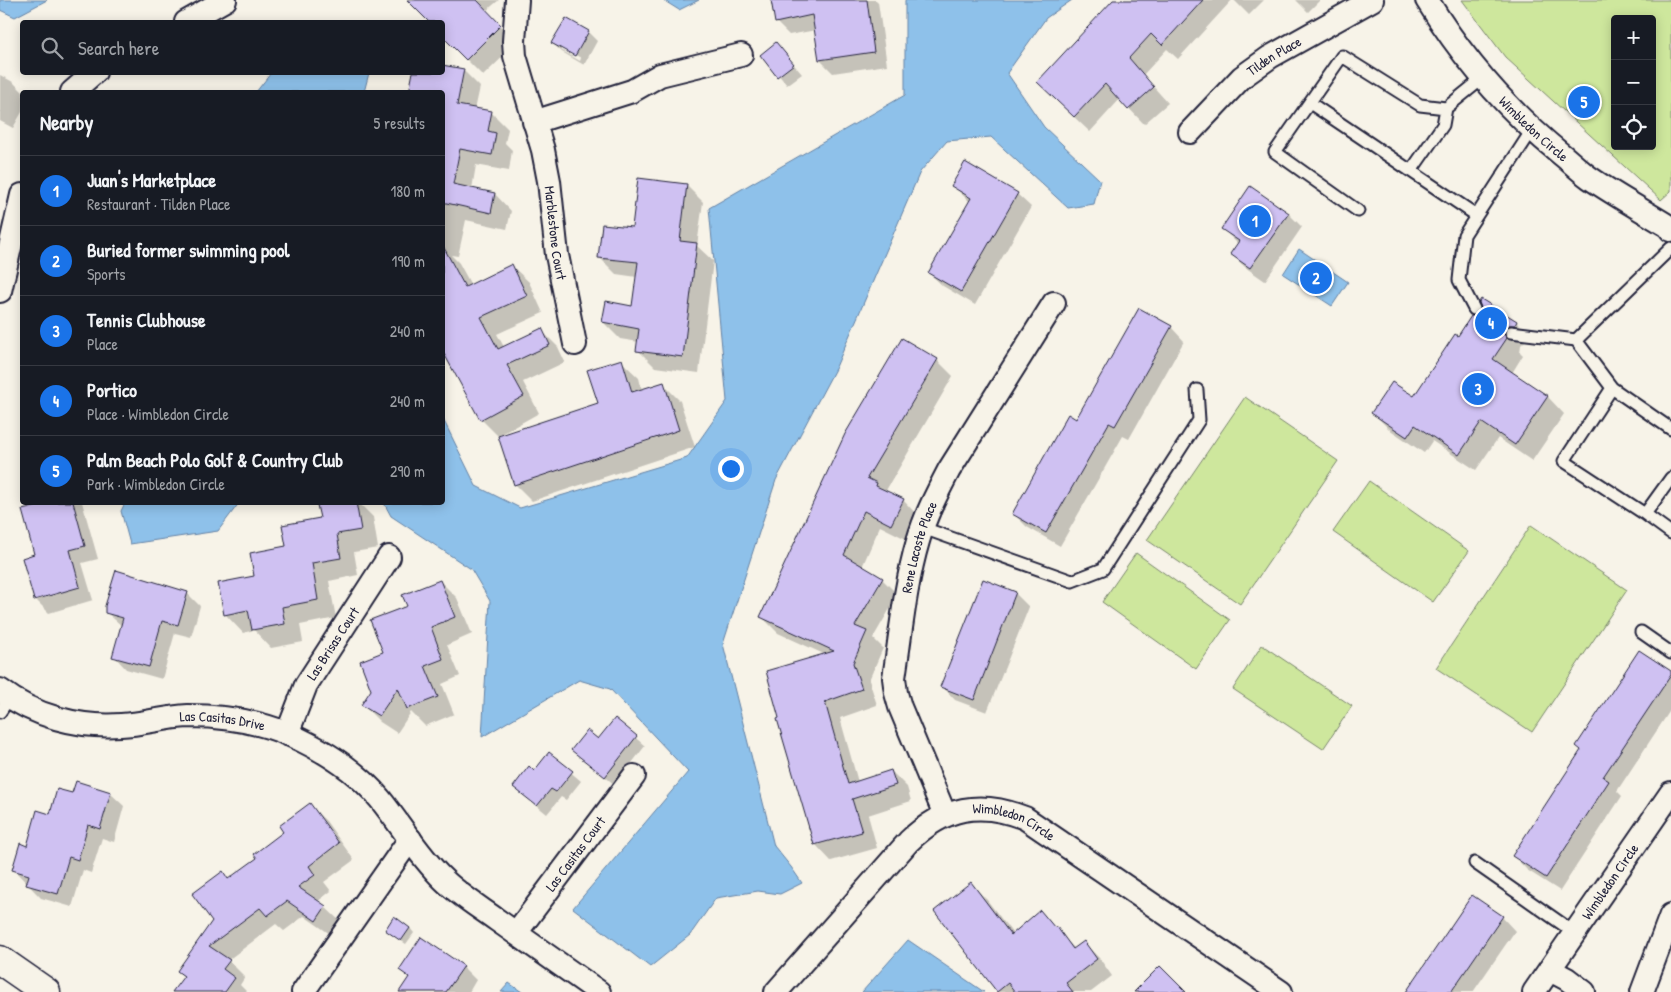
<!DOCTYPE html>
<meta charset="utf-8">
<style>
:root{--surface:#171b24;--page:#20242c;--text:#f1f3f6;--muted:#9ea1a6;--line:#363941;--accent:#1a73e8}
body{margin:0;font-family:"Patrick Hand",sans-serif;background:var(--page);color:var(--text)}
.controls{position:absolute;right:15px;top:15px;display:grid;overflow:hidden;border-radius:5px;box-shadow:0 2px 12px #0003}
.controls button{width:45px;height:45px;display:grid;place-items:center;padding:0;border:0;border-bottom:1px solid var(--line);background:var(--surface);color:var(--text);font:25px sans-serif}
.you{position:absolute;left:730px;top:468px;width:18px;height:18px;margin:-12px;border:4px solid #fff;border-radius:50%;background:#1a73e8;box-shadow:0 0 0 8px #1a73e833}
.badge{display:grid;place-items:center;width:32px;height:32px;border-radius:50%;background:var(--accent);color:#fff;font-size:16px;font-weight:700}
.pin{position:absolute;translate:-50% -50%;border:2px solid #fff;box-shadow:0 1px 5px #0006}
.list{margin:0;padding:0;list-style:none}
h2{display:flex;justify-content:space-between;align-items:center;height:65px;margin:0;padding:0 20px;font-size:21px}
h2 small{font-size:16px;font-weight:400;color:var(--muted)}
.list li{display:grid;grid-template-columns:32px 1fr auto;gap:15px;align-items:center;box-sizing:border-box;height:70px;padding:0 20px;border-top:1px solid var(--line)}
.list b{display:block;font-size:19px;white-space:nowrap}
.list p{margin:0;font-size:16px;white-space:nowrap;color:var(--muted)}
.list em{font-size:16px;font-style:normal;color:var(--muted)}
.icon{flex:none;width:28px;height:28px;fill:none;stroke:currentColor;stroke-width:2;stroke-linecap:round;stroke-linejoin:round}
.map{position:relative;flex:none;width:1671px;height:992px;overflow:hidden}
.search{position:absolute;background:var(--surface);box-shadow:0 2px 12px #0003;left:20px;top:20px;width:425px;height:55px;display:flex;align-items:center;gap:12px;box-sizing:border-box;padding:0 18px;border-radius:5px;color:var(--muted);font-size:19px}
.panel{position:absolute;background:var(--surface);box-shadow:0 2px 12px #0003;left:20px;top:90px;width:425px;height:415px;border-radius:5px}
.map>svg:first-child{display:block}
.green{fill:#cee79d;stroke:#78846c;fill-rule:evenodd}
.water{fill:#8ec1ea;stroke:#6381a4}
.shadow{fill:#0003;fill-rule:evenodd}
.building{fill:#cfc1f2;stroke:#22223b}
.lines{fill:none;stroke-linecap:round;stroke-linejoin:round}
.service-casing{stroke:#22223b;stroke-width:15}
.minor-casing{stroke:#22223b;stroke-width:26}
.tertiary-casing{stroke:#22223b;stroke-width:31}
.service{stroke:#f7f3e8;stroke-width:11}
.minor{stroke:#f7f3e8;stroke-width:22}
.tertiary{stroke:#f7f3e8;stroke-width:28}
.labels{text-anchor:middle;stroke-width:4;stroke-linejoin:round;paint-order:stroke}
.street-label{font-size:14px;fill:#22223b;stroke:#f7f3e8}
</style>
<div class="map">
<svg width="1671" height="992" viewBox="0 0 1671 992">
<rect width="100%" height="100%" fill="#f7f3e8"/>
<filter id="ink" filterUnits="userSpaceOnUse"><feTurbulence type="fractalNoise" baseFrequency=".02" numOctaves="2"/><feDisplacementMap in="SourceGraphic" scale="10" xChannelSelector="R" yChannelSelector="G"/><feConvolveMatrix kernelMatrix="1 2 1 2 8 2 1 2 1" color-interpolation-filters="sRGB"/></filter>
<g filter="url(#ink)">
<path class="green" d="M1462,0H1671V191L1661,200L1505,57ZM1615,19H1652V146H1615Z
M1245,397L1338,461L1240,604L1147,540Z
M1369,481L1469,551L1433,602L1333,532Z
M1531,525L1627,590L1532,732L1436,668Z
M1136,553L1230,620L1196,669L1102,602Z
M1262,645L1352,706L1323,749L1233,689Z"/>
<path class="water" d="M0,0H47L15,17L0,10Z
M663,0H699L679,10Z
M905,0H1072L1046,18L1007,73L1044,127L1100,180L1094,204L1068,208L991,137L947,141L920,172L836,367L776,480L723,644L774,846L791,867L802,883L780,894L758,891L716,898L690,935L650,967L573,908L688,772L610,689L579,680L482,737L490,601L471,569L391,516L384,503L442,502L443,419L476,486L520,508L687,458L727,401L709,208L905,95Z
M271,73V72L369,73L364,92H256Z
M1299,249L1348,282L1332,306L1283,274Z
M125,503V502L239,503L218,531L130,544L121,511Z
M908,940L984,992H862Z
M509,983L522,992H501Z"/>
<path class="shadow" d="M408,0H499L486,11L517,43L483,76L442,35V22H431Z
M772,0H876L878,2L887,65L833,73L820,60L816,30L789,35L776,22Z
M1114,0H1232L1178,59L1167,49L1143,75L1168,103L1144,124L1120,99L1090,132L1054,98Z
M1234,0H1264L1249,15Z
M1296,0H1320L1308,12Z
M588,32L597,41L584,65L562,52L552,43ZM561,47L581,58L580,61L561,50Z
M776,44L802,74L787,85L762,55Z
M463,70L480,87L475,110L491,112L508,129L505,143L512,150L509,171L476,165L472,189L495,194L511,211L507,229L466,220L458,256L451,255L459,263L471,285L512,266L529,282L543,313L497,334L504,347L541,330L558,347L565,362L523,382L539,413L498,436L481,419L442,347V92H410L414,72H442Z
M0,75L13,82L23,92L22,112L13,128L0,121Z
M686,185L703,202L697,246L713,261L699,373L655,367L638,350L639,342L620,339L603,322L633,308L637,277L616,274L600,258Z
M953,186L1017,194L1031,207L975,305L943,286L929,273L970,202Z
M1288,213L1302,227L1265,281L1245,267L1231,254L1238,244L1223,229Z
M1482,300L1517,322L1533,339L1532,341H1525L1521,345L1520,352L1523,355L1512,373L1548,397L1564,414L1532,461L1498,438L1476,470L1432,441L1424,453L1389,429L1373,413L1414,398L1459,337L1481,314Z
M1171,327L1184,341L1129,439L1123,436L1060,546L1027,527L1013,513L1077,420Z
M937,360L953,376L885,492L903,500L919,517L908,540L880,526L862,567L882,579L898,595L873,638L883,648L869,680L877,705L840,718L858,782L891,771L907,787L911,801L868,815L877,848L831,861L815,844L826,655L778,633L762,617Z
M621,361L639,378L642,390L663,384L680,401L695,447L532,501L515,484L599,404Z
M39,502H82L98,559L82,563L93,600L49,613L35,599L36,555L40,507Z
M336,502H358L373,517L378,548L354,552L358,575L329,581L336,618L300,625L303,642L271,648L254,630L243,633L225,614L256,577L288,547L321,519Z
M440,581L457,598L472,634L447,645L460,676L442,684L454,714L425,726L411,712L397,733L380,722L363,705L373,690L385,653L408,606Z
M187,593L200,606L191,637L175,633L162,679L126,669L114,656L122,626L106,612Z
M1015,593L1029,607L987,712L955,700L942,686Z
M1671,673V709L1617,791L1622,796L1560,891L1527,870L1514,856Z
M615,720L645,746L615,785L573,750L598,741Z
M549,754L581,781L566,800L561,797L547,814L514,787L534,772Z
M110,793L124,806L114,842L102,838L91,873L83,870L72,907L41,898L13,869L28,847L51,815Z
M309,805L326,821L354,860L324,882L331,891L317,902L325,907L342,923L333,936L304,916L284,931L276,924L228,960L245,977L240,985L247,992H174L184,977L178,971L214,921L222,873L229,880L258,858L285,832Z
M971,884L987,900L1013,934L1039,912L1075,949L1084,943L1100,959L1112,976L1091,992H998L936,911Z
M1502,917L1515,931L1473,992H1409Z
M410,928L414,933L406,944L391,934Z
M463,967L476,980L469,992H401L410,979L400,970Z"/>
<path class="building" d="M407,0H477L501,25L466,60L442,36V22H429Z
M771,0H867L874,52L819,60L812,15L775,23Z
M1113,0H1203L1162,45L1151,34L1129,58L1154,87L1128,110L1105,84L1074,117L1037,82Z
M566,18L589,31L575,56L551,43Z
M776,42L794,64L777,77L760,55Z
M442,65L464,69L457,105L492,111L488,131L496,133L492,155L460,149L453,184L495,193L491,213L442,202V92H409L413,72H442Z
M965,162L1018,193L961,292L928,273L971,198L951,186Z
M638,178L687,184L680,241L697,243L683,357L636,351L639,329L602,322L606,301L632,306L638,262L598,258L602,224L632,227Z
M1250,186L1289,213L1250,268L1230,254L1239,241L1221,229Z
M442,244L465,287L512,264L527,296L481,317L498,349L542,328L550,345L507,365L524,396L480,420L442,350Z
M1481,299L1517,321L1515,325H1509L1505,328L1504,334L1507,338L1493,359L1548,396L1515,445L1481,422L1459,455L1415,425L1407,437L1371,413L1392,382L1414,396L1455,334L1458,336L1471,316H1477L1480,313L1481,309L1479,302Z
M1139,308L1172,326L1115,426L1109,423L1046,533L1012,514L1068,414L1076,419Z
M902,338L938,359L867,478L877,483L876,486L904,499L891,525L864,511L844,555L883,578L855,626L867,631L853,663L862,689L825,702L848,784L891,770L896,785L852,799L862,832L814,845L777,719L779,718L766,671L834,651L760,617L845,434Z
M622,359L632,392L664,382L679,430L514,485L498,436L598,403L587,370Z
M37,502H73L85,546L70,550L80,587L34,600L22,558L34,554L22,510L38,506Z
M329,502H356L361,530L337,534L341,558L312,563L318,600L282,607L285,624L252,630L248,610L224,615L218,583L254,576L250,553L286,546L282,525L320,518L317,505Z
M116,570L188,592L178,625L162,621L149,667L112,657L123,618L105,613V606Z
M983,579L1016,592L974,700L940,687Z
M440,580L455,617L431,627L443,659L425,666L438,697L407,709L398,688L379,716L361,705L371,690L360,661L383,652L370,620L407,606L402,595Z
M1639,650L1671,671V675L1603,777L1609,781L1546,878L1512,856L1581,750L1576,746Z
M615,718L637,736L605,777L571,750L587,730L598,739Z
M549,752L573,771L556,792L551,789L537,806L513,787L529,766L534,771Z
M76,781L111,792L100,829L88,825L78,860L69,857L58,894L26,885L29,875L12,870L20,843L27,846L37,810L50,814L57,789L72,793Z
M310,803L339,843L309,866L315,875L298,887L326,906L316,921L287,901L267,916L260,908L209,946L230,960L223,969L235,978L225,992H172L184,976L177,971L212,921L192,894L223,871L228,879L257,858L254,854L283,832L279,826Z
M971,882L1011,935L1040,910L1055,928L1057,927L1073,949L1084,941L1097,959L1066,983L1073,992H1015L1008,983L997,992L934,911Z
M1472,895L1503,916L1451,992H1406Z
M394,916L410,928L401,941L385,930Z
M421,937L464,966L446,992H399L409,977L399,970Z
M1160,966L1186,992H1134Z"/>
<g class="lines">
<defs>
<path id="service" d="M1310,103L1476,215
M1411,171L1443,125L1446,108
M1358,211L1275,152L1342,56L1420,105L1446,108L1483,78
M1474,309L1459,280L1464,235L1532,130
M1511,332L1576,340L1671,248
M1576,340L1612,388L1671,429
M1612,388L1564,461L1645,514L1671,478
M1645,514L1671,533
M923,528L1072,581L1103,569L1199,420L1197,390
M1641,632L1671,653
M0,712L10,697
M1475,863L1575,933"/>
<g id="minor">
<path id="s1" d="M517,0L514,41L515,56L543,150L549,181L557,255L575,344"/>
<path id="s2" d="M1427,0C1463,59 1507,110 1561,154C1571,162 1580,171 1590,178C1615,195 1642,210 1668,226L1671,230"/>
<path d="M186,22L225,0"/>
<path d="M72,92L95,72"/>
<path d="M534,122L632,91L660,75L741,55"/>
<path id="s3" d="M1190,132L1242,77L1270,57L1372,0"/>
<path d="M0,291L22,195"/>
<path id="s4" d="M0,690C34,716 78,728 121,725C143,724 165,717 188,716C221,716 257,721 288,734C322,749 356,770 380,799C401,825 419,856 443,879C459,895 479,907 497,920C531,944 565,968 599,992"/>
<path id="s5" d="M287,734L306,685L389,557"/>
<path id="s6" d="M945,815L900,707L896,693L894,678C901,632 905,585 918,541C925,516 937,493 949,470L1054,303"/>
<path id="s7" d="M516,933L634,776"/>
<path d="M1550,970L1567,979L1584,992"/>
<path d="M303,992L410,839"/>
<path id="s8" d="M776,992L909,841C944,807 980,800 1025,818L1281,992"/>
<path id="s9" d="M1534,992L1671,793"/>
<path d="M1642,992L1671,915"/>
</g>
<path id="tertiary" d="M0,960L46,992"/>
</defs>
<use href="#service" class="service-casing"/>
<use href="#minor" class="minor-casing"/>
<use href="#tertiary" class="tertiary-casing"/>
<use href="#service" class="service"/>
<use href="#minor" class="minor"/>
<use href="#tertiary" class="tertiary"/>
</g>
</g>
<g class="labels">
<g class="street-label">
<text dy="5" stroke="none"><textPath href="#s3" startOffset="114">Tilden Place</textPath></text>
<text dy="5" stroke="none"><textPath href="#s2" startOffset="168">Wimbledon Circle</textPath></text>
<text dy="5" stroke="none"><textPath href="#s1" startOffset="238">Marblestone Court</textPath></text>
<text dy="5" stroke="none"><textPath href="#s6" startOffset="280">Rene Lacoste Place</textPath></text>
<text dy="5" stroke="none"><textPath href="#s5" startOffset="102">Las Brisas Court</textPath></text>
<text dy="5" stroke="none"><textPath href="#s4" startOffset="231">Las Casitas Drive</textPath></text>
<text dy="5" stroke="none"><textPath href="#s8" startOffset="318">Wimbledon Circle</textPath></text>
<text dy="5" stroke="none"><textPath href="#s7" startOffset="99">Las Casitas Court</textPath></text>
<text dy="5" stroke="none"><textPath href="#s9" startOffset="134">Wimbledon Circle</textPath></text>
</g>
</g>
</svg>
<div class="controls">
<button>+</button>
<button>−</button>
<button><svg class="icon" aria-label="locate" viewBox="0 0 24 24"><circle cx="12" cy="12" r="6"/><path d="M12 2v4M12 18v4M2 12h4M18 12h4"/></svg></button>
</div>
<div class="you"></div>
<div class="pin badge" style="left:1255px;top:221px">1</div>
<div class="pin badge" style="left:1316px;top:278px">2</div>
<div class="pin badge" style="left:1478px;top:389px">3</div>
<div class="pin badge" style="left:1491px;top:323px">4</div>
<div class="pin badge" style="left:1584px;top:102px">5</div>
<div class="search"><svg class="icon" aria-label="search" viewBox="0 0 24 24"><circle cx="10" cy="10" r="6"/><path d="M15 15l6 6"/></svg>Search here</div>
<section class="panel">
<h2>Nearby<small>5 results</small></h2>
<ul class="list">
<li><span class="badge">1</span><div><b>Juan's Marketplace</b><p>Restaurant · Tilden Place</p></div><em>180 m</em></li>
<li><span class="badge">2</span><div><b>Buried former swimming pool</b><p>Sports</p></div><em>190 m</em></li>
<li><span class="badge">3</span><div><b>Tennis Clubhouse</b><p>Place</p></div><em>240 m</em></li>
<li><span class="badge">4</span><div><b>Portico</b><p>Place · Wimbledon Circle</p></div><em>240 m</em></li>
<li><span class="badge">5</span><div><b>Palm Beach Polo Golf &amp; Country Club</b><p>Park · Wimbledon Circle</p></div><em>290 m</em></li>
</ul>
</section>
</div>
